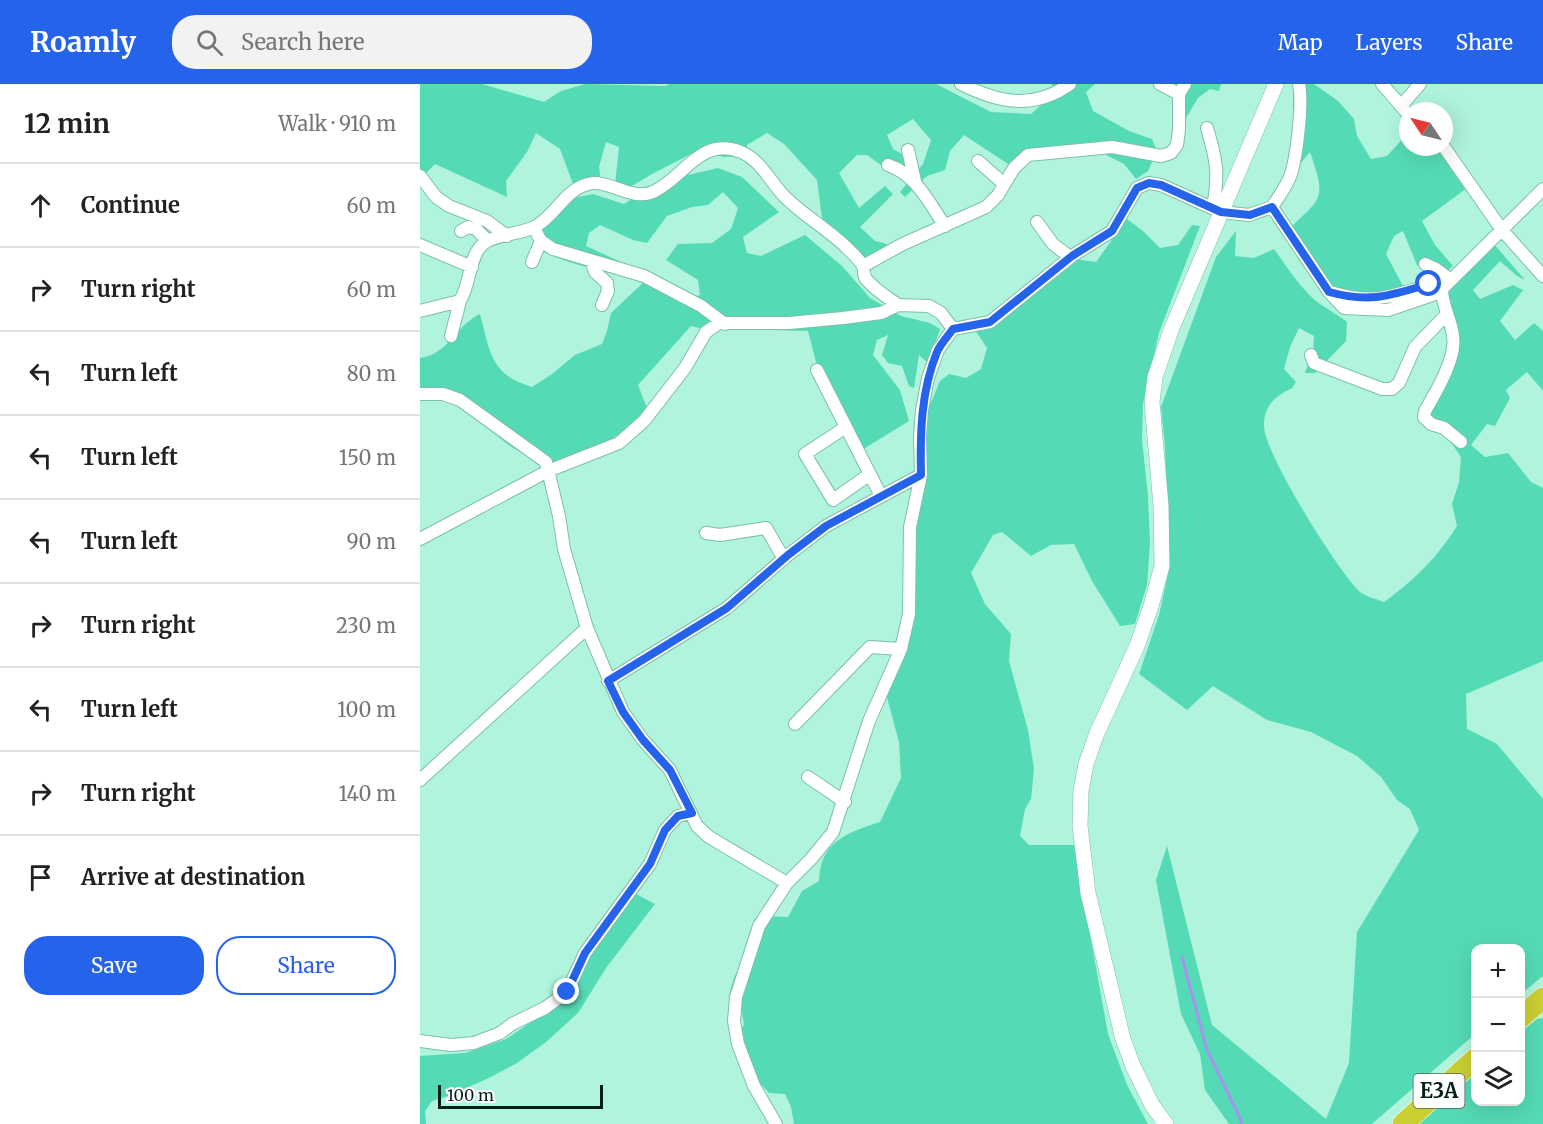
<!DOCTYPE html>
<meta charset="utf-8">
<style>
:root{--surface:#fff;--page:#f2f2f2;--text:#222;--muted:#767676;--line:#e0e0e0;--accent:#2563eb}
body{margin:0;font-family:Merriweather,serif;background:var(--page);color:var(--text)}
.controls{position:absolute;right:18px;bottom:18px;display:grid;overflow:hidden;border-radius:12px;box-shadow:0 6px 24px #0002}
.controls button{width:54px;height:54px;display:grid;place-items:center;padding:0;border:0;border-bottom:2px solid var(--line);background:var(--surface);color:var(--text);font:30px sans-serif}
.compass{position:absolute;left:979px;top:18px;width:54px;height:54px;border-radius:50%;background:var(--surface);box-shadow:0 6px 24px #0002;rotate:305deg}
.scale{position:absolute;left:18px;bottom:15px;width:165px;box-sizing:border-box;padding-left:6px;border:3px solid #042018;border-top:0;font-size:16px;line-height:21px;white-space:nowrap;color:#042018;-webkit-text-stroke:4px #fff;paint-order:stroke}
.stop{position:absolute;width:18px;height:18px;margin:-14px;border:4px solid #2563eb;border-radius:50%;background:#fff}
.stop.end{background:#2563eb;border-color:#fff;box-shadow:0 2px 6px #0008}
.list{margin:0;padding:0;list-style:none}
h2{display:flex;justify-content:space-between;align-items:center;height:78px;margin:0;padding:0 24px;font-size:26px}
h2 small{font-size:20px;font-weight:400;color:var(--muted)}
.list li{display:grid;grid-template-columns:39px 1fr auto;gap:18px;align-items:center;box-sizing:border-box;height:84px;padding:0 24px;border-top:2px solid var(--line)}
.list b{display:block;font-size:22px;white-space:nowrap}
.list em{font-size:20px;font-style:normal;color:var(--muted)}
.actions{display:flex;gap:12px;padding:18px 24px}
.actions a{flex:1;padding:14px 0;border:2px solid var(--accent);border-radius:24px;text-align:center;font-size:21px;color:var(--accent)}
.actions .main{background:var(--accent);color:#fff}
.icon{flex:none;width:33px;height:33px;fill:none;stroke:currentColor;stroke-width:2;stroke-linecap:round;stroke-linejoin:round}
.map{position:relative;flex:none;width:1123px;height:1040px;overflow:hidden}
header{display:flex;align-items:center;gap:36px;box-sizing:border-box;height:84px;padding:0 30px;background:var(--accent);color:#fff}
header strong{font-size:28px}
nav{display:flex;gap:33px;margin-inline-start:auto;font-size:21px}
.search{width:420px;height:54px;background:var(--page);display:flex;align-items:center;gap:15px;box-sizing:border-box;padding:0 21px;border-radius:24px;color:var(--muted);font-size:22px}
main{display:flex}
aside{flex:1;background:var(--surface)}
.map>svg:first-child{display:block}
.green{fill:#55dab6}
.lines{fill:none;stroke-linecap:round;stroke-linejoin:round}
.stream{stroke:#a593ef;stroke-width:3}
.minor-casing{stroke:#7dbfaa;stroke-width:14}
.tertiary-casing{stroke:#7dbfaa;stroke-width:16}
.motorway-casing{stroke:#fff;stroke-width:22}
.minor{stroke:#fff;stroke-width:12}
.tertiary{stroke:#fff;stroke-width:15}
.motorway{stroke:#cad032;stroke-width:21}
.route{stroke:#2563eb;stroke-width:8}
.labels{text-anchor:middle;stroke-width:6;stroke-linejoin:round;paint-order:stroke}
.shield{fill:#fff;stroke:#4f635d;stroke-width:1.5}
.shield-label{font-size:20px;font-weight:bold;fill:#042018}
</style>
<header>
<strong>Roamly</strong>
<div class="search"><svg class="icon" aria-label="search" viewBox="0 0 24 24"><circle cx="10" cy="10" r="6"/><path d="M15 15l6 6"/></svg>Search here</div>
<nav><a>Map</a><a>Layers</a><a>Share</a></nav>
</header>
<main>
<aside>
<h2>12 min<small>Walk · 910 m</small></h2>
<ul class="list">
<li><svg class="icon" aria-label="ahead" viewBox="0 0 24 24"><path d="M12 20V5M6 11l6-6 6 6"/></svg><div><b>Continue</b></div><em>60 m</em></li>
<li><svg class="icon" aria-label="right" viewBox="0 0 24 24"><path d="M7 20v-9h11M14 6l5 5-5 5"/></svg><div><b>Turn right</b></div><em>60 m</em></li>
<li><svg class="icon" aria-label="left" viewBox="0 0 24 24"><path d="M17 20v-9H6M10 6l-5 5 5 5"/></svg><div><b>Turn left</b></div><em>80 m</em></li>
<li><svg class="icon" aria-label="left" viewBox="0 0 24 24"><path d="M17 20v-9H6M10 6l-5 5 5 5"/></svg><div><b>Turn left</b></div><em>150 m</em></li>
<li><svg class="icon" aria-label="left" viewBox="0 0 24 24"><path d="M17 20v-9H6M10 6l-5 5 5 5"/></svg><div><b>Turn left</b></div><em>90 m</em></li>
<li><svg class="icon" aria-label="right" viewBox="0 0 24 24"><path d="M7 20v-9h11M14 6l5 5-5 5"/></svg><div><b>Turn right</b></div><em>230 m</em></li>
<li><svg class="icon" aria-label="left" viewBox="0 0 24 24"><path d="M17 20v-9H6M10 6l-5 5 5 5"/></svg><div><b>Turn left</b></div><em>100 m</em></li>
<li><svg class="icon" aria-label="right" viewBox="0 0 24 24"><path d="M7 20v-9h11M14 6l5 5-5 5"/></svg><div><b>Turn right</b></div><em>140 m</em></li>
<li><svg class="icon" aria-label="arrive" viewBox="0 0 24 24"><path d="M6 21V4h12l-3 4 3 4H6"/></svg><div><b>Arrive at destination</b></div></li>
</ul>
<div class="actions"><a class="main">Save</a><a>Share</a></div>
</aside>
<div class="map">
<svg width="1123" height="1040" viewBox="0 0 1123 1040">
<rect width="100%" height="100%" fill="#b0f4dd"/>
<path class="green" d="M0,0H62L124,18L141,7L166,0L246,2L249,0H516L571,28L611,30L633,10L632,0H675L666,8L673,27L709,47L732,55L737,67L728,87L716,95L704,80L670,63L646,61L635,70L588,80L544,51L530,67L525,86L507,92L485,113L480,108L503,80L511,56L493,35L467,51L473,65L494,77L482,96L447,71H437L419,89L439,124L465,102L473,110L440,143L455,157L464,159L473,164L435,178L404,149L397,96L364,60L347,49L327,61L326,72L304,73L282,69L269,71L232,90L205,106L195,101L199,63L186,58L179,83L182,103L153,100L140,65L116,49L107,68L86,97L87,113L15,80L0,95Z
M767,0H801L799,7L790,5L778,14L766,34L761,32Z
M873,0H894L918,17L934,35L937,52L951,75L967,72L988,49V63H1024L1047,104L1002,137L1015,161L1033,182L1016,196L997,181L983,147L974,152L966,170L984,204L937,217L898,201L879,176L866,148C902,113 907,117 890,68L880,80L873,54Z
M298,84L322,93L359,128L323,153L327,169L341,172L385,151L422,182L450,214L481,232L510,239L520,245L508,279L499,271L494,304L489,302L482,282L468,279L462,271L468,251L457,256L453,271L480,306L489,337L437,369L397,282L388,247L317,245L299,235L283,245L271,242L218,301L227,324L205,345L179,365L126,383L90,362L38,321L19,313L0,312V274C29,270 36,241 60,230C70,267 70,291 112,303L132,290L155,271L182,260L187,247L191,229L224,198L263,217L280,211L278,196L246,176L258,160L292,159L311,145L318,124L303,108L288,121L272,123L247,132L227,159L213,156L180,141L169,149L166,162L203,179L221,193C185,188 151,182 118,165L116,139L154,114L173,110L204,120L237,98Z
M707,135L723,147L740,164L758,161L772,141L780,142L739,249L723,320L722,356L728,412L730,460L727,501L715,540L700,542L672,497L654,460L631,461L611,472L582,448L573,451L551,489L565,520L591,550L589,577L608,646L614,685L611,715L605,725L600,752L609,761H654L688,950L707,1001L728,1040H374L371,1023L365,1010L349,1009L339,998L320,946L324,941L321,923L310,907L315,891L328,871L329,851L335,834L346,832L368,833L382,807L399,797C400,757 427,749 460,738L481,694L479,658L466,610L494,540L488,479L503,337L520,297L529,290L546,294L561,285L567,264L555,246L647,174L676,178Z
M816,147L815,172L834,174L854,165C868,184 881,206 900,220C909,226 918,231 927,238L926,257L895,289H885L893,267L894,252L879,244L870,263L864,285L876,298L872,304C856,312 844,321 844,341C843,368 918,487 939,507C945,513 957,515 964,518C993,497 1018,473 1037,442L1032,420L1039,398L1041,373L1026,351L1006,334L1029,259L1026,203L1073,159L1105,196L1097,192L1080,177L1053,206L1060,215L1093,201L1103,206L1080,237L1095,256L1114,239L1123,247V307L1107,288L1086,306L1090,314L1075,342L1067,340L1051,361L1065,373L1088,369L1111,398L1123,404V577L1046,610L1047,645L1077,660L1123,715V892L1101,910L1100,864H1056L1055,950L952,1040H809L785,1006L780,970L761,930L736,796L747,762L792,941L906,1035L929,979L937,848L999,746L990,725L977,716L961,693L937,672L891,648L847,636L793,602L767,626L719,590L739,531L749,485L745,363L741,323L796,173Z
M216,810L235,820L186,884L158,929L126,958L97,979L69,994L28,1012L12,1017L5,1027L6,1040H0V972L45,969L86,955L136,921L174,862Z
M1123,934V1040H992L1055,983L1056,1018H1100L1101,948L1117,935Z"/>
<g class="lines">
<path class="stream" d="M762,873L787,966L821,1036V1040"/>
<defs>
<path id="minor" d="M541,0C579,19 613,26 650,0
M740,0L759,10
M962,0L988,30
M981,22L1000,0
M787,44C797,78 799,89 793,124
M1024,63L1082,146L1123,192
M488,66L495,97
M558,77L584,100
M468,81C496,90 509,119 525,142
M0,92L16,113L29,122L67,137L87,152
M852,123C859,112 867,102 871,90C877,71 883,19 879,0
M617,138L633,160L650,173
M114,144L121,157L133,165L224,192L281,222L305,240
M41,147L48,143L56,145L68,157
M0,161L52,183
M171,177L175,188L187,199L188,207L182,221
M112,178L121,157
M1005,180L1016,185L1031,196
M443,182L483,160L566,123L578,111L594,84L608,71L692,63L741,72L751,69L757,61L759,46V10L765,0
M1022,205C1022,222 1031,235 1033,252C1037,273 1016,308 1005,327L1004,333L1011,340L1024,344L1041,358
M910,208C927,213 947,217 965,213C987,209 1007,200 1029,198
M0,227L40,217C50,201 49,175 61,162C71,150 101,151 116,142C136,131 147,102 173,99C193,98 215,118 235,107C265,92 281,52 321,68C341,76 350,98 365,113C383,131 406,144 425,162C430,167 440,176 443,182C445,187 443,191 446,195C455,206 467,213 478,221
M31,252L40,217
M891,271L894,279L962,305H972L979,299L995,263L1026,231
M397,286L461,412
M0,310H23L40,316L126,378L139,432L144,465L167,544L203,628L223,656L250,686L277,742L289,753L367,799
M426,343L385,370L413,416L450,390
M286,449L300,451L346,444L364,475
M0,455L128,387L199,359L224,337L265,284L286,248L299,239H369L423,234L461,229L478,221L509,222L521,229L533,245
M188,597L307,524L368,471L406,442L501,391
M375,640L450,563L481,565
M388,693L425,718
M0,696L167,544
M0,957L31,961L54,959L80,949L92,940L125,924L147,908L165,869L230,780L245,746L258,732L271,729
M356,1040L334,1002L318,960L314,937L316,913L339,842L367,799L391,775L413,748L449,637L481,565L489,530L490,443L501,391L500,353L502,326L508,294L518,266L533,245L570,238L652,172L692,147L717,104L729,99L741,101L801,128L829,131L852,123L909,208L924,224L968,226L1018,209L1123,105"/>
<path id="tertiary" d="M746,1040L732,1021L713,982L703,955L668,809L660,742L661,707L666,680L677,649L717,562L731,522L742,482L741,422L732,318L735,293L751,246L856,0"/>
<path id="motorway" d="M1100,934L1123,914
M983,1040L1056,974"/>
</defs>
<use href="#minor" class="minor-casing"/>
<use href="#tertiary" class="tertiary-casing"/>
<use href="#motorway" class="motorway-casing"/>
<use href="#minor" class="minor"/>
<use href="#tertiary" class="tertiary"/>
<use href="#motorway" class="motorway"/>
</g>
<g class="lines">
<path class="route" d="M147,908L165,869L230,780L245,746L258,732L272,729L250,686L223,656L203,628L188,597L307,524L368,471L406,442L501,391C500,349 501,307 517,268C521,259 528,252 533,245L570,238L652,172L692,147L717,104L729,99L741,101L801,128L830,131L852,123L909,208C949,219 970,212 1009,200"/>
</g>
<g class="labels">
<rect class="shield" x="993.5" y="990" width="51" height="34" rx="4.5"/>
<g class="shield-label">
<text x="1019" y="1014">E3A</text>
</g>
</g>
</svg>
<div class="controls">
<button>+</button>
<button>−</button>
<button><svg class="icon" aria-label="layers" viewBox="0 0 24 24"><path d="M12 4l9 5-9 5-9-5zM3 14l9 5 9-5"/></svg></button>
</div>
<svg class="compass" viewBox="-18 -18 36 36"><path d="M0-13l5 13h-10z" fill="#e53935"/><path d="M0 13l5-13h-10z" fill="#767676"/></svg>
<div class="scale">100 m</div>
<div class="stop" style="left:1009px;top:200px"></div>
<div class="stop end" style="left:147px;top:908px"></div>
</div>
</main>
